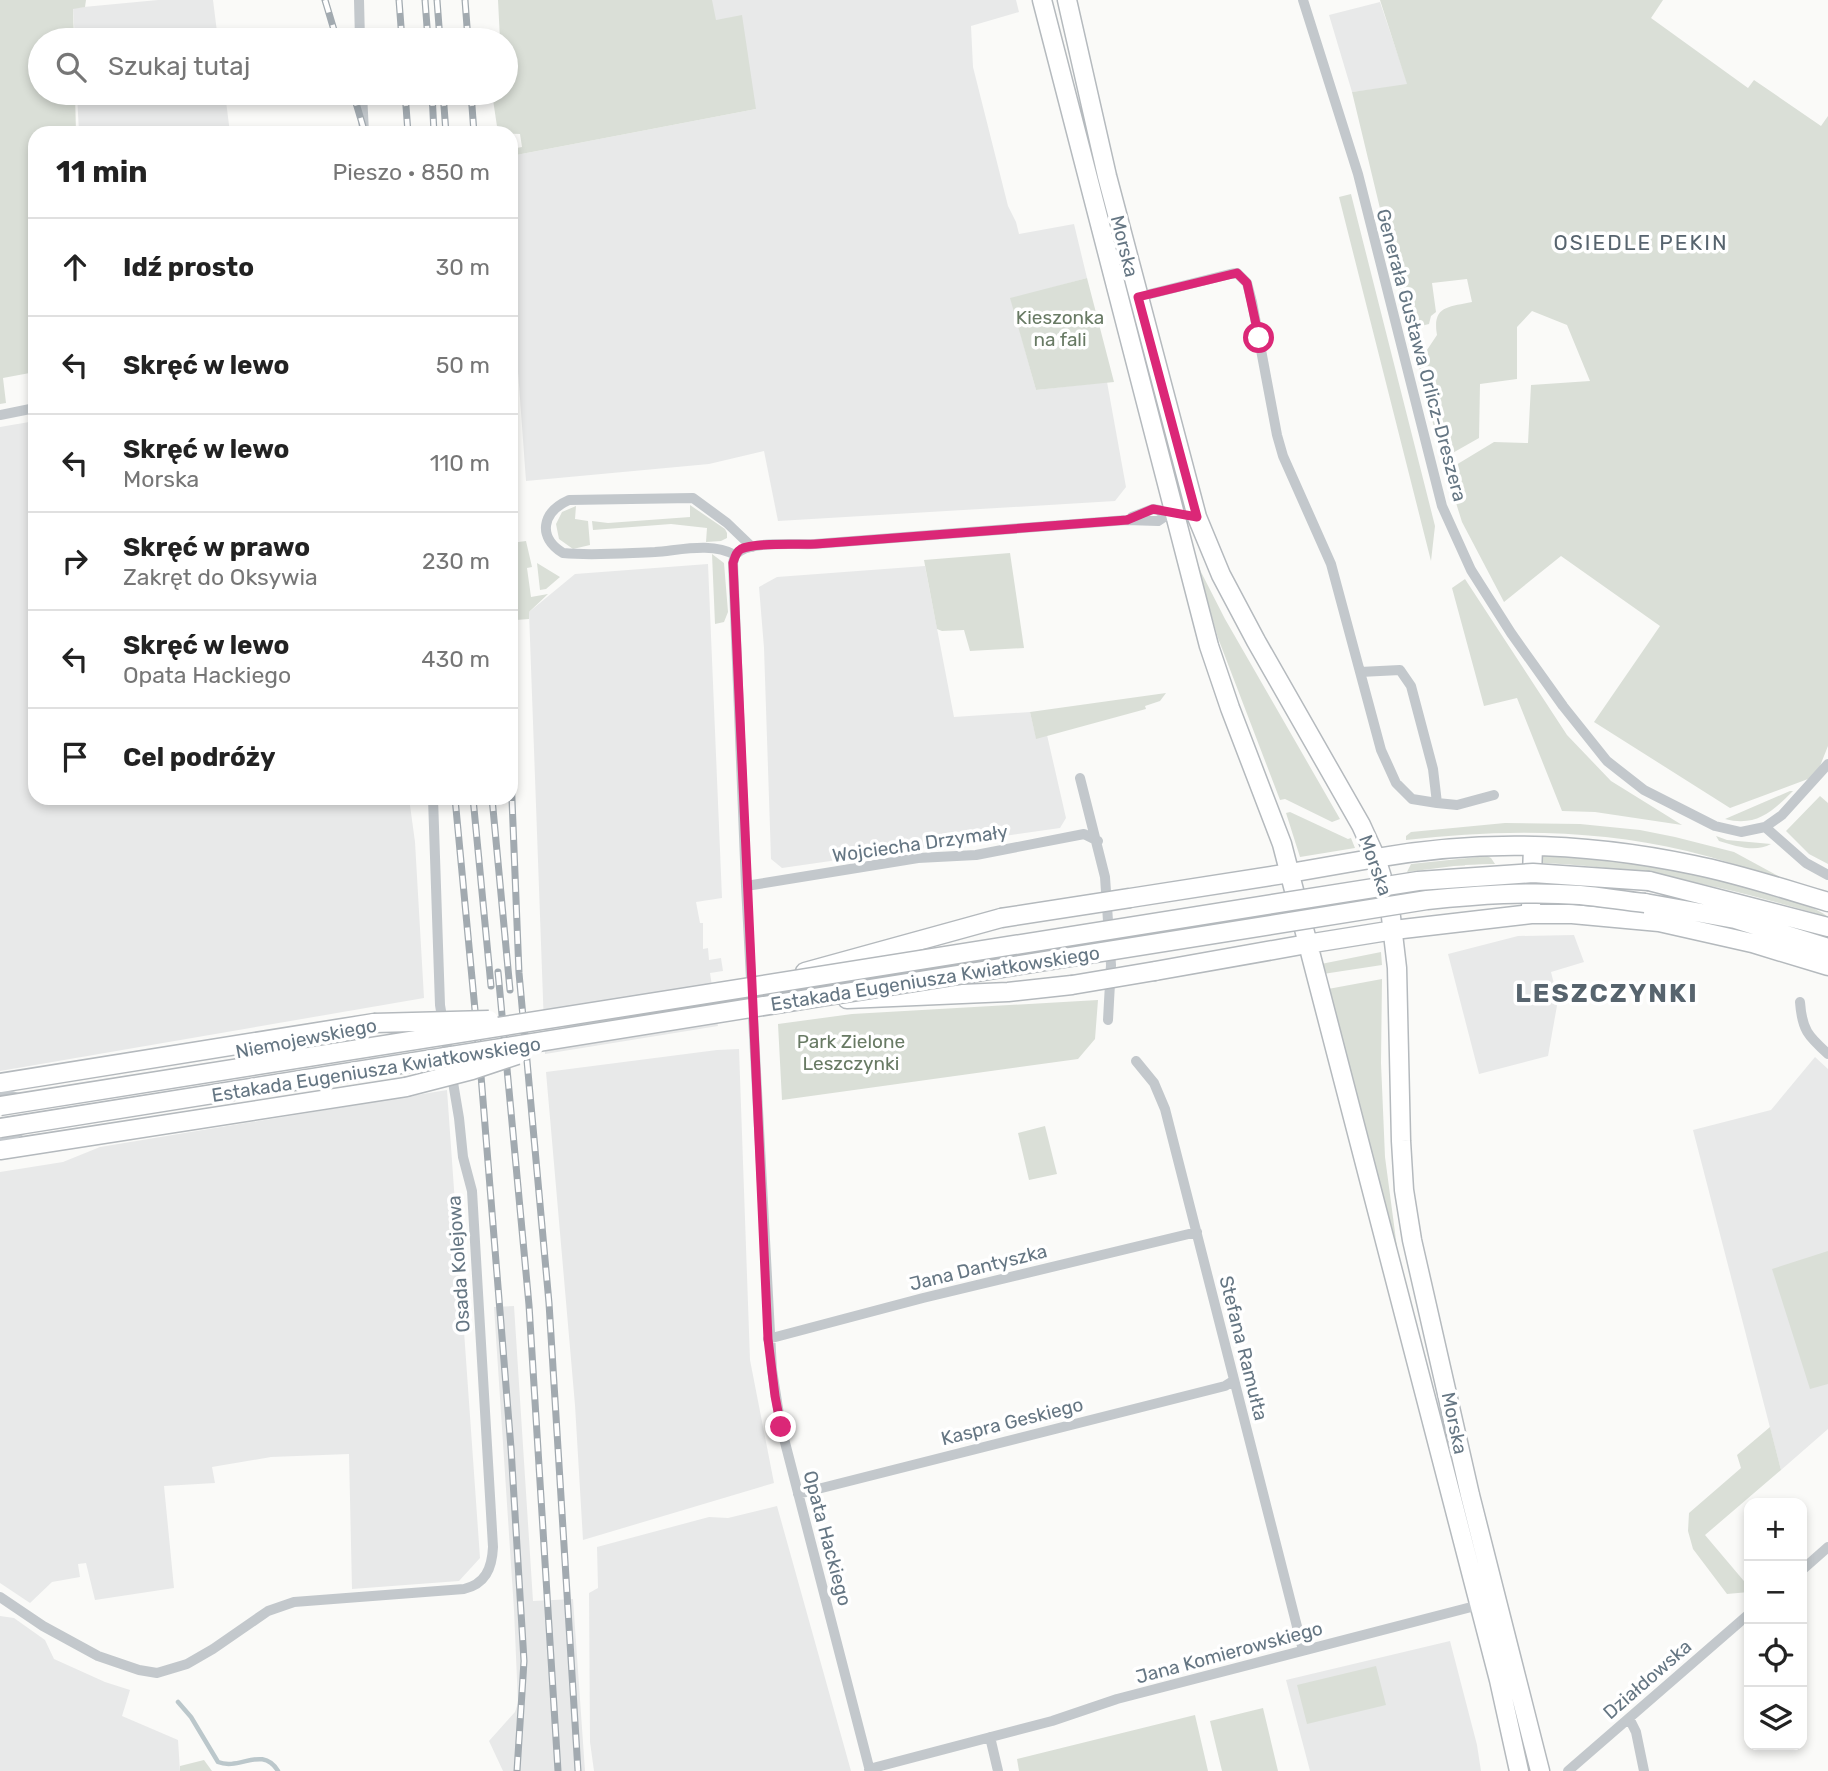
<!DOCTYPE html>
<html lang="pl">
<meta charset="utf-8">
<style>
:root{--surface:#fff;--page:#f6f6f6;--text:#222;--muted:#767676;--line:#e0e0e0}
body{margin:0;font-family:Rubik,sans-serif;background:var(--page);color:var(--text)}
.controls{position:absolute;right:21px;bottom:21px;display:grid;overflow:hidden;border-radius:14px;box-shadow:0 4px 10px #0003}
.controls button{width:63px;height:63px;display:grid;place-items:center;padding:0;border:0;border-bottom:2px solid var(--line);background:var(--surface);color:var(--text);font:35px sans-serif}
.stop{position:absolute;width:21px;height:21px;margin:-16px;border:5px solid #db2777;border-radius:50%;background:#fff}
.stop.end{background:#db2777;border-color:#fff;box-shadow:0 2px 7px #0008}
.list{margin:0;padding:0;list-style:none}
h2{display:flex;justify-content:space-between;align-items:center;height:91px;margin:0;padding:0 28px;font-size:30px}
h2 small{font-size:23px;font-weight:400;color:var(--muted)}
.list li{display:grid;grid-template-columns:46px 1fr auto;gap:21px;align-items:center;box-sizing:border-box;height:98px;padding:0 28px;border-top:2px solid var(--line)}
.list b{display:block;font-size:26px;white-space:nowrap}
.list p{margin:0;font-size:23px;white-space:nowrap;color:var(--muted)}
.list em{font-size:23px;font-style:normal;color:var(--muted)}
.icon{flex:none;width:38px;height:38px;fill:none;stroke:currentColor;stroke-width:2;stroke-linecap:round;stroke-linejoin:round}
.map{position:relative;flex:none;width:1828px;height:1771px;overflow:hidden}
.search{position:absolute;background:var(--surface);box-shadow:0 4px 10px #0003;left:28px;top:28px;width:490px;height:77px;display:flex;align-items:center;gap:18px;box-sizing:border-box;padding:0 24px;border-radius:38px;color:var(--muted);font-size:26px}
.panel{position:absolute;background:var(--surface);box-shadow:0 4px 10px #0003;left:28px;top:126px;width:490px;height:679px;border-radius:21px}
.map>svg:first-child{display:block}
.built{fill:#e8e9e9}
.green{fill:#dadfd7}
.pier{fill:#fafaf8}
.lines{fill:none;stroke-linecap:round;stroke-linejoin:round}
.stream{stroke:#bbc7cb;stroke-width:4.5}
.primary-casing{stroke:#b5babe;stroke-width:21}
.trunk-casing{stroke:#b4b9bd;stroke-width:21}
.minor{stroke:#c3c8cc;stroke-width:10}
.primary{stroke:#fff;stroke-width:18}
.trunk{stroke:#fff;stroke-width:18}
.rail-casing{stroke:#a2aab0;stroke-width:7}
.rail{stroke:#fff;stroke-width:4.5;stroke-dasharray:13;stroke-linecap:butt}
.trunk-bridge-casing{stroke:#b4b9bd;stroke-width:21;stroke-linecap:butt}
.trunk-bridge{stroke:#fff;stroke-width:18}
.route{stroke:#db2777;stroke-width:9}
.labels{text-anchor:middle;stroke-width:7;stroke-linejoin:round;paint-order:stroke}
.street-label{font-size:19px;fill:#657683;stroke:#fff}
.park-label{font-size:19px;fill:#687a64;stroke:#fff}
.neighbourhood-label{font-size:21px;letter-spacing:2px;fill:#57646e;stroke:#fff}
.district-label{font-size:26px;font-weight:bold;letter-spacing:2px;fill:#57646e;stroke:#fff}
</style>
<div class="map">
<svg width="1828" height="1771" viewBox="0 0 1828 1771">
<rect width="100%" height="100%" fill="#fafaf8"/>
<path class="built" d="M158,0H213L218,40H75L73,8Z
M656,0H1016L1019,12L971,26L973,67L1008,206L1016,222L1019,234L1074,224L1087,278L1011,299L1036,390L1107,382L1126,487L1115,501L778,521L764,451L709,464L526,481L511,275V156L756,109Z
M1380,2L1408,85L1352,92L1329,15Z
M77,93H225L230,133H79Z
M35,421V798H409L415,842L424,998L0,1071V427Z
M708,564L722,898L696,902L700,923H703V949L708,948L709,960L721,958L723,971L710,973L718,1026L545,1054L529,612L575,574Z
M925,566L954,717L1030,712L1036,738L1047,735L1066,818L1060,828L782,868L771,859L764,648L759,587L777,577Z
M1574,935L1584,962L1551,972L1558,1000L1548,1056L1479,1074L1448,954L1518,936Z
M739,1049L750,1360L774,1483L583,1540L575,1405L546,1072L717,1050Z
M1815,1057L1828,1069V1429L1781,1470L1693,1130L1771,1110Z
M447,1090L480,1558L459,1581L352,1589L349,1454L271,1457L212,1467L215,1483L164,1486L174,1588L95,1600L86,1563L78,1564L80,1577L52,1582L30,1603L0,1583V1172L63,1162L100,1147Z
M514,1306L533,1601L573,1599L585,1771H503L489,1741L515,1712L518,1703L514,1610L494,1307Z
M777,1506L851,1771H594L590,1742L589,1593L598,1588L597,1547L709,1517L728,1518Z
M0,1616L14,1618L45,1640L54,1659L105,1682L130,1690L122,1716L178,1740L180,1771H0Z
M1450,1641L1477,1745L1481,1771H1310L1286,1680Z"/>
<path class="green" d="M0,0H86L85,7L73,9L74,40H40V93H75L76,133H35V207L30,208L35,241V267L33,268L35,372L3,378L6,403L0,404Z
M498,0H712L716,20L742,15L756,109L511,156V149L522,147L520,134L498,133L492,93H506V40H500Z
M1380,0H1663L1651,18L1748,88L1754,80L1821,126L1828,116V746L1816,776L1730,808L1594,722L1660,626L1561,556L1504,602L1462,522L1446,471L1494,442L1528,443L1531,385L1590,381L1567,325L1532,311L1517,327V379L1480,384L1479,438L1442,459L1416,356L1425,353L1437,335C1432,306 1448,307 1472,302L1467,279L1432,283L1436,312L1431,316L1429,324L1409,329L1352,92L1407,84Z
M1351,194L1435,526L1431,561L1339,197Z
M1087,278L1114,382L1036,390L1010,298Z
M690,505L725,529L727,533V538L721,541L706,542L707,528L671,524L593,530L592,521L608,523L690,517Z
M576,506L575,519L588,521L590,545L573,549L559,539L556,524L562,512Z
M526,541L532,567L527,568L531,597L548,594L529,612V619L516,620L511,543Z
M1191,545L1201,572L1225,619L1340,819L1332,822L1285,799L1280,800L1218,638Z
M1010,553L1024,648L970,651L964,630L942,631L937,629L924,560Z
M712,554L724,563L728,612L724,622L715,624Z
M537,563L560,577L546,589L540,590Z
M1465,579L1567,735L1611,781L1682,825L1595,812L1562,811L1517,698L1484,706L1452,588Z
M1166,693L1160,701L1145,706L1146,709L1036,739L1030,712Z
M1790,791H1793C1772,812 1756,827 1725,819Z
M1820,796L1828,803V864L1809,854L1786,831Z
M1290,812L1348,839L1351,838L1355,848L1300,857L1286,813Z
M1505,823L1580,824L1640,830L1675,837L1734,852L1789,882C1755,871 1721,859 1687,851C1594,829 1501,829 1406,840V836L1411,832Z
M1716,836L1727,840L1771,844C1755,853 1736,846 1719,841Z
M1537,855C1621,858 1700,872 1779,898C1794,902 1817,907 1828,917C1731,888 1638,866 1537,863Z
M1487,856L1491,858L1495,864L1454,866L1407,872L1411,864Z
M1381,952L1382,965L1323,974L1321,964Z
M1382,979L1381,1063L1385,1157L1398,1255L1328,989Z
M1098,1000L1095,1039L1078,1059L782,1100L778,1024L852,1014Z
M1045,1126L1057,1174L1029,1180L1018,1133Z
M1828,1251V1384L1810,1389L1772,1269Z
M1770,1427L1781,1470L1705,1535L1749,1587V1592L1727,1594L1693,1549L1688,1531L1689,1513L1741,1468L1737,1455Z
M1376,1666L1386,1705L1307,1724L1297,1685Z
M1263,1708L1278,1771H1222L1210,1721Z
M1195,1715L1208,1771H1019L1017,1759Z
M204,1760L212,1771H180V1766Z"/>
<path class="pier" d="M1493,864L1495,871L1493,881L1489,885L1495,889L1499,899L1498,906L1469,907L1468,903L1473,887L1470,885L1464,871L1465,865Z"/>
<g class="lines">
<path class="stream" d="M178,1702L191,1717L218,1762C240,1771 262,1745 278,1771"/>
<defs>
<path id="primary" d="M1042,0L1209,646L1230,708L1282,844L1499,1680L1519,1771
M1067,0L1107,176L1197,517L1221,575L1256,641L1361,825L1376,858L1389,900L1397,968L1401,1141L1404,1190L1412,1240L1470,1495L1540,1771
M1290,873L1376,858
M1307,944L1394,930"/>
<path id="trunk" d="M1376,858C1481,839 1590,843 1694,865C1739,874 1784,889 1828,902
M1649,881L1828,927
M1130,898L1290,873
M1645,903L1735,919L1828,948
M1531,907L1533,846
M1394,930L1531,914H1572L1659,922L1752,943L1828,966
M1155,971L1307,944
M805,972L1001,918
M847,999L1008,992L1072,985
M0,1083L374,1023
M0,1150L406,1087"/>
</defs>
<use href="#primary" class="primary-casing"/>
<use href="#trunk" class="trunk-casing"/>
<path class="minor" d="M359,0L360,40
M1303,0L1358,174L1442,506L1471,570L1511,633L1563,706L1607,761L1644,790L1715,826L1741,832L1765,827L1782,815L1828,764
M362,93L364,133
M1138,297L1230,274L1237,273L1247,283L1252,302L1277,435L1283,456L1331,564L1381,750L1396,783L1412,799L1437,803L1433,769L1411,686L1400,670L1360,672
M0,415L35,408
M1132,517L1153,509L1197,517
M735,555L733,563L746,886L772,1370L781,1427L870,1771
M735,555C748,540 795,545 815,544L1127,520L1158,521L1173,511
M735,555C712,542 681,550 655,552C625,553 593,556 563,553C537,537 542,512 569,500L693,498L727,523L752,547
M1080,778L1105,877L1111,965L1108,1020
M1437,803L1457,805L1494,795
M1765,827L1806,863L1828,875
M746,886L918,858L976,855L1084,834L1098,841
M1800,1002C1802,1030 1808,1036 1828,1054
M1136,1061L1154,1083L1165,1109L1303,1650
M0,1093L23,1099
M0,1143L27,1127
M768,1339L923,1298L1197,1232
M798,1494L1225,1386L1233,1381
M1802,1570L1828,1547
M0,1597L43,1626L98,1656L139,1670L157,1673L187,1664L213,1649L268,1611L294,1602L464,1589C485,1584 492,1569 493,1547L472,1191L463,1157L459,1118L440,1005L433,798
M1629,1718L1636,1732L1644,1771
M990,1737L998,1771
M869,1769L1052,1721L1117,1699L1479,1605
M1568,1771L1749,1614"/>
<use href="#primary" class="primary"/>
<use href="#trunk" class="trunk"/>
<defs>
<path id="rail" d="M325,0L337,40
M399,0L402,40
M425,0L428,40
M437,0L440,40
M465,0L468,40
M353,93L365,133
M405,93L408,133
M432,93L434,133
M443,93L446,133
M471,93L474,133
M511,775L519,973L549,1303L578,1771
M455,798L480,1063L511,1448L524,1661L517,1771
M473,798L491,986
M492,798L510,990
M498,972L529,1305L558,1771"/>
</defs>
<use href="#rail" class="rail-casing"/>
<use href="#rail" class="rail"/>
<defs>
<path id="trunk-bridge" d="M1001,918L1130,898
M1072,985L1155,971
M374,1023L489,1020
M406,1087L472,1070L517,1055
M0,1106L1418,881L1533,873L1649,881
M0,1128L1427,900C1477,895 1529,891 1580,895C1602,897 1624,901 1645,903"/>
</defs>
<use href="#trunk-bridge" class="trunk-bridge-casing"/>
<use href="#trunk-bridge" class="trunk-bridge"/>
</g>
<g class="lines">
<path class="route" d="M781,1427L775,1396L768,1339L733,563C735,557 736,552 741,549C754,542 799,545 816,544L1127,520L1153,509L1197,517L1138,297L1237,273L1247,283L1259,338"/>
</g>
<g class="labels">
<g class="street-label">
<text transform="translate(1125 246) rotate(76)" y="7">Morska</text>
<text transform="translate(1422 355) rotate(75)" y="7">Generała Gustawa Orlicz-Dreszera</text>
<text transform="translate(920 843) rotate(-8)" y="7">Wojciecha Drzymały</text>
<text transform="translate(1376 865) rotate(70)" y="7">Morska</text>
<text transform="translate(935 978) rotate(-9)" y="7">Estakada Eugeniusza Kwiatkowskiego</text>
<text transform="translate(306 1038) rotate(-11)" y="7">Niemojewskiego</text>
<text transform="translate(376 1069) rotate(-9)" y="7">Estakada Eugeniusza Kwiatkowskiego</text>
<text transform="translate(458 1264) rotate(-94)" y="7">Osada Kolejowa</text>
<text transform="translate(978 1267) rotate(-14)" y="7">Jana Dantyszka</text>
<text transform="translate(1244 1348) rotate(76)" y="7">Stefana Ramułta</text>
<text transform="translate(1012 1421) rotate(-14)" y="7">Kaspra Geskiego</text>
<text transform="translate(1455 1423) rotate(78)" y="7">Morska</text>
<text transform="translate(828 1538) rotate(75)" y="7">Opata Hackiego</text>
<text transform="translate(1229 1652) rotate(-15)" y="7">Jana Komierowskiego</text>
<text transform="translate(1647 1679) rotate(-41)" y="7">Działdowska</text>
</g>
<g class="park-label">
<text x="1060" y="324">Kieszonka<tspan x="1060" dy="22">na fali</tspan></text>
<text x="851" y="1048">Park Zielone<tspan x="851" dy="22">Leszczynki</tspan></text>
</g>
<g class="neighbourhood-label">
<text x="1641" y="250">OSIEDLE PEKIN</text>
</g>
<g class="district-label">
<text x="1607" y="1002">LESZCZYNKI</text>
</g>
</g>
</svg>
<div class="controls">
<button>+</button>
<button>−</button>
<button><svg class="icon" aria-label="locate" viewBox="0 0 24 24"><circle cx="12" cy="12" r="6"/><path d="M12 2v4M12 18v4M2 12h4M18 12h4"/></svg></button>
<button><svg class="icon" aria-label="layers" viewBox="0 0 24 24"><path d="M12 4l9 5-9 5-9-5zM3 14l9 5 9-5"/></svg></button>
</div>
<div class="stop" style="left:1259px;top:338px"></div>
<div class="stop end" style="left:781px;top:1427px"></div>
<div class="search"><svg class="icon" aria-label="search" viewBox="0 0 24 24"><circle cx="10" cy="10" r="6"/><path d="M15 15l6 6"/></svg>Szukaj tutaj</div>
<section class="panel">
<h2>11 min<small>Pieszo · 850 m</small></h2>
<ul class="list">
<li><svg class="icon" aria-label="ahead" viewBox="0 0 24 24"><path d="M12 20V5M6 11l6-6 6 6"/></svg><div><b>Idź prosto</b></div><em>30 m</em></li>
<li><svg class="icon" aria-label="left" viewBox="0 0 24 24"><path d="M17 20v-9H6M10 6l-5 5 5 5"/></svg><div><b>Skręć w lewo</b></div><em>50 m</em></li>
<li><svg class="icon" aria-label="left" viewBox="0 0 24 24"><path d="M17 20v-9H6M10 6l-5 5 5 5"/></svg><div><b>Skręć w lewo</b><p>Morska</p></div><em>110 m</em></li>
<li><svg class="icon" aria-label="right" viewBox="0 0 24 24"><path d="M7 20v-9h11M14 6l5 5-5 5"/></svg><div><b>Skręć w prawo</b><p>Zakręt do Oksywia</p></div><em>230 m</em></li>
<li><svg class="icon" aria-label="left" viewBox="0 0 24 24"><path d="M17 20v-9H6M10 6l-5 5 5 5"/></svg><div><b>Skręć w lewo</b><p>Opata Hackiego</p></div><em>430 m</em></li>
<li><svg class="icon" aria-label="arrive" viewBox="0 0 24 24"><path d="M6 21V4h12l-3 4 3 4H6"/></svg><div><b>Cel podróży</b></div></li>
</ul>
</section>
</div>
